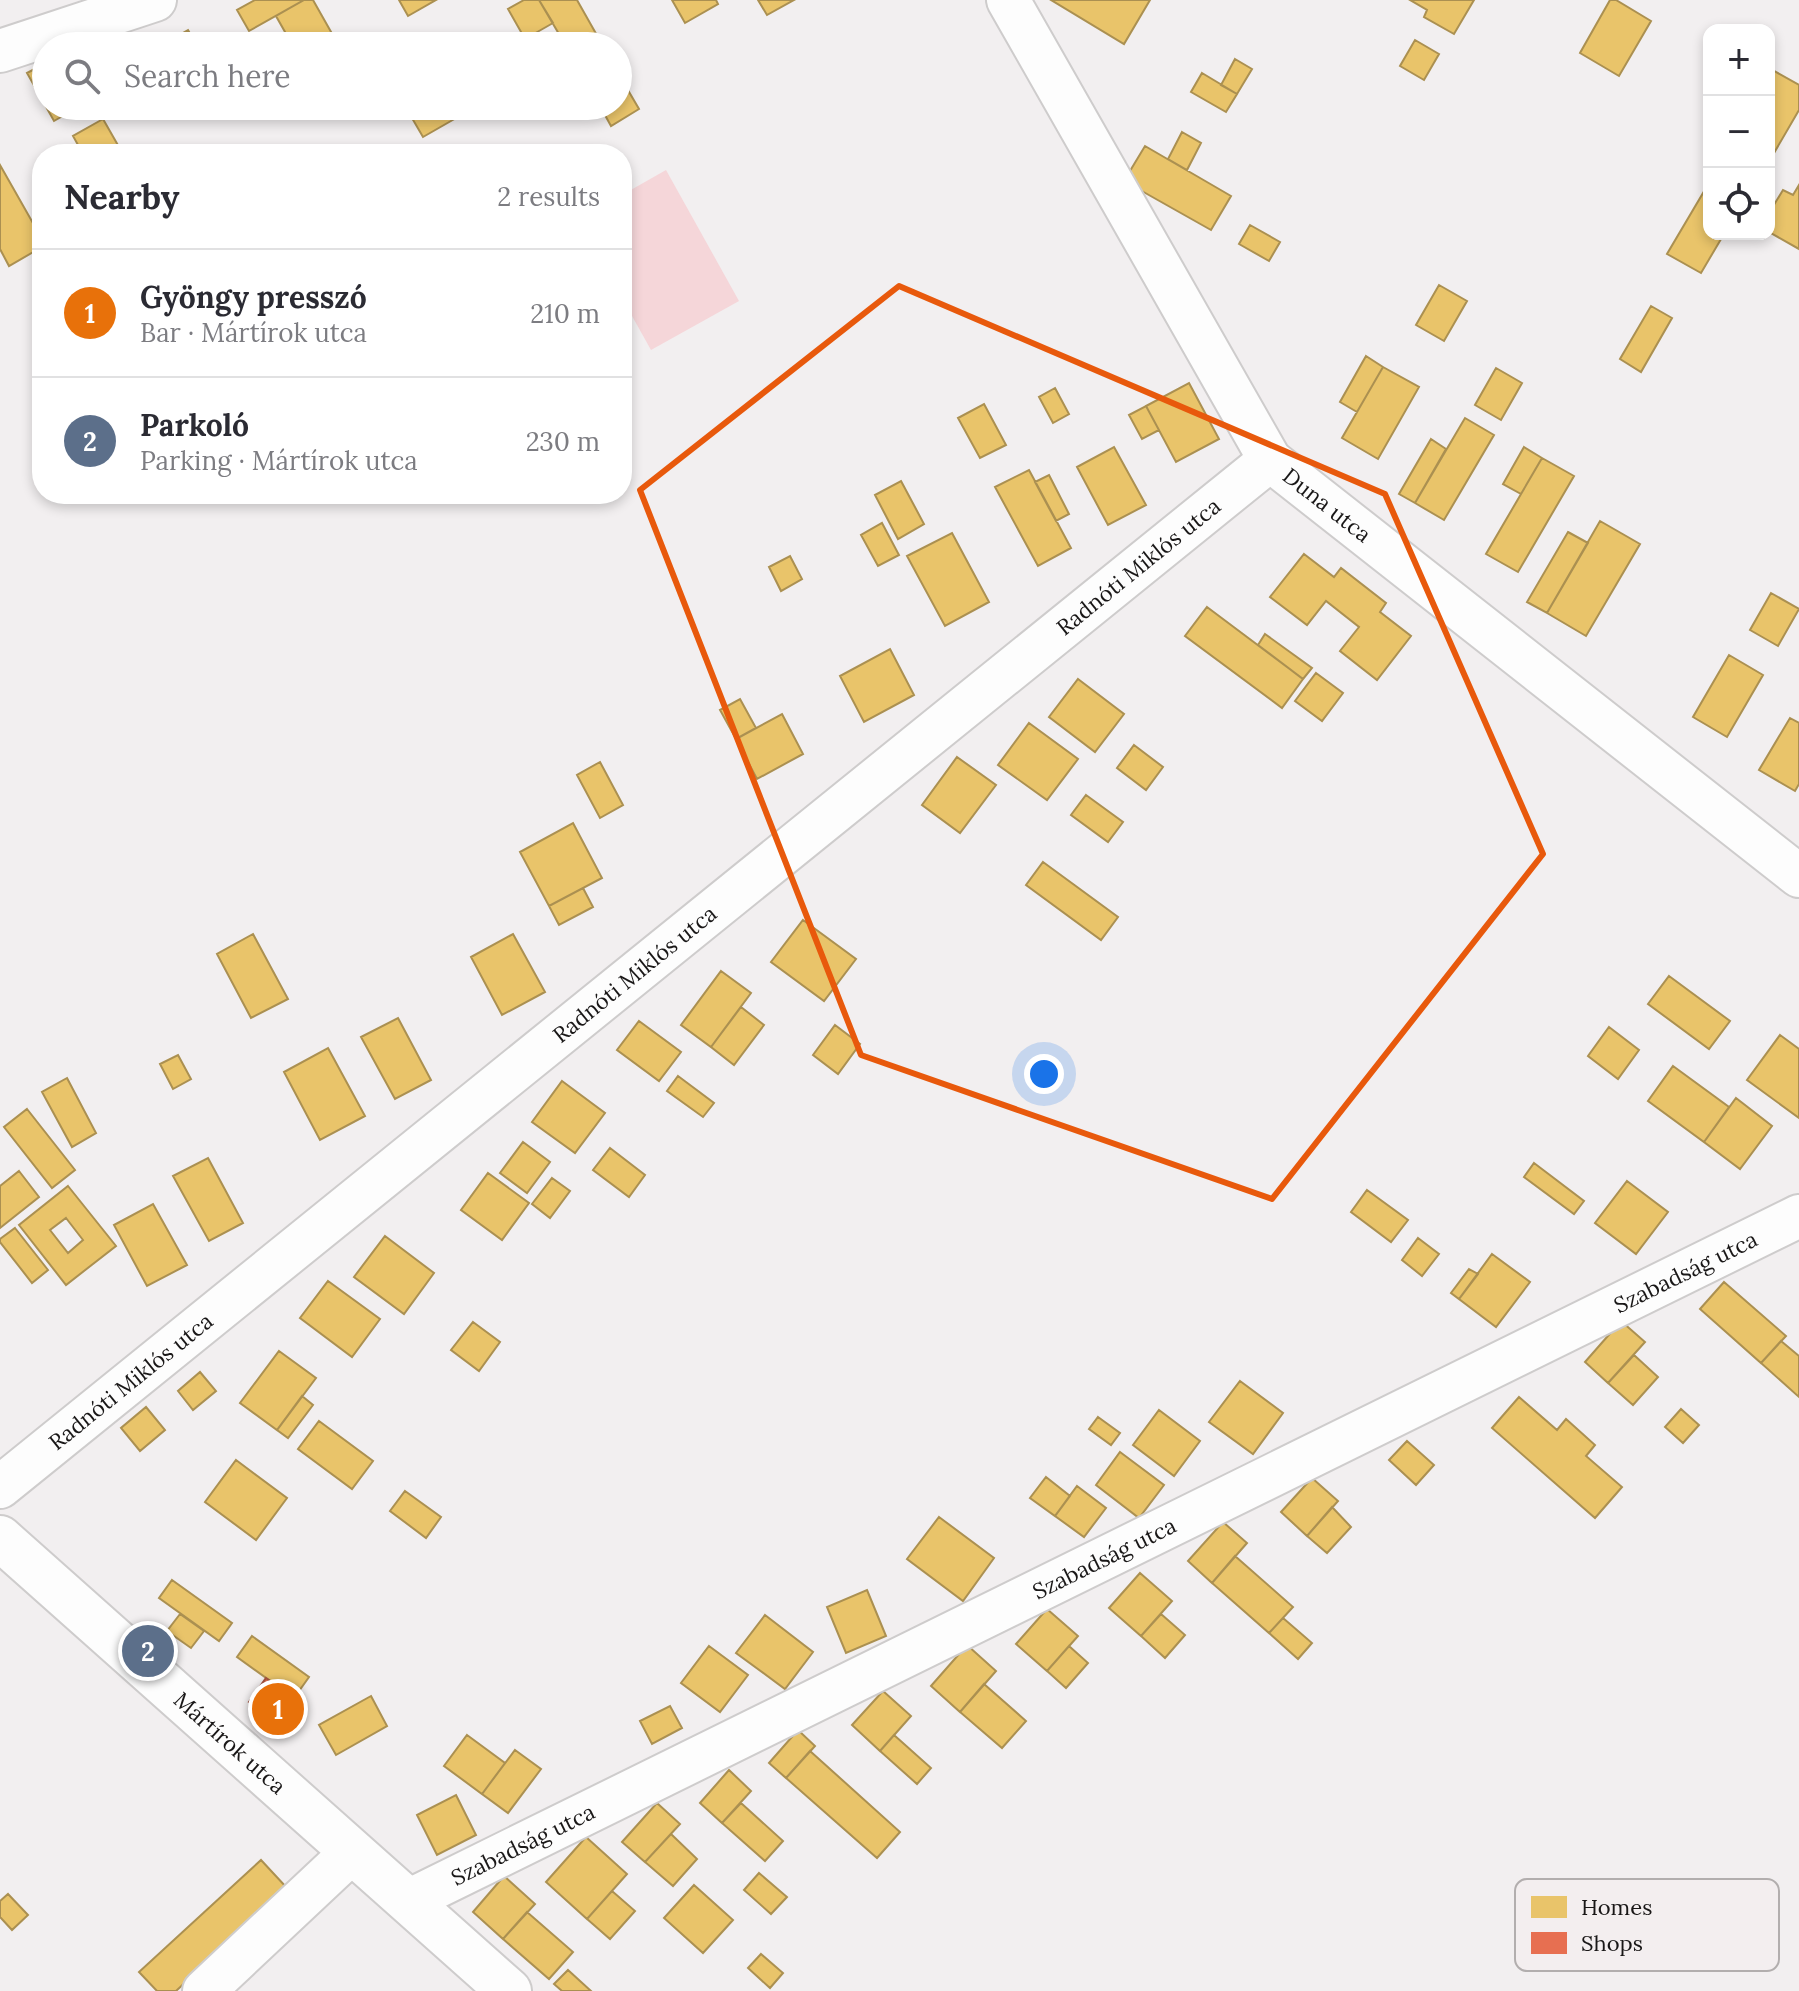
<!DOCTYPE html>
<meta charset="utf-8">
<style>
:root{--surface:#fff;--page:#f2f2f3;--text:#2b2b33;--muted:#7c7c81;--line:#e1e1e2;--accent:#656363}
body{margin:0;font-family:Lora,serif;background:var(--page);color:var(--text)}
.controls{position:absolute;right:24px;top:24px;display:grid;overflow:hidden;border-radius:16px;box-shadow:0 4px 12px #0003}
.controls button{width:72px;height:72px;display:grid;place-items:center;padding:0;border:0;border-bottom:2px solid var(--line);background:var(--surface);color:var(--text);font:40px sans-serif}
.you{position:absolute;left:1044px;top:1074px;width:28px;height:28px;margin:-20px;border:6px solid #fff;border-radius:50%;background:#1a73e8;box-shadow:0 0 0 12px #1a73e833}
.badge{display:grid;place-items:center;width:52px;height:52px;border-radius:50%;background:var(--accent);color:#fff;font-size:26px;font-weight:700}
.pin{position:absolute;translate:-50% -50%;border:4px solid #fff;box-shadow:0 2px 8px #0006}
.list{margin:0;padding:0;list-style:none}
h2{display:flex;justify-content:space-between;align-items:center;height:104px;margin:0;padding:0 32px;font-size:34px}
h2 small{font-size:26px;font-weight:400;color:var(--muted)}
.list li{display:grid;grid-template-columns:52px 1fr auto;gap:24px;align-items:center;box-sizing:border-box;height:128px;padding:0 32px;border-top:2px solid var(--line)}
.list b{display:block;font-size:30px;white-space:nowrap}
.list p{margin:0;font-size:26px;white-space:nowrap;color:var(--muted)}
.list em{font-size:26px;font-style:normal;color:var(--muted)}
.icon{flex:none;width:44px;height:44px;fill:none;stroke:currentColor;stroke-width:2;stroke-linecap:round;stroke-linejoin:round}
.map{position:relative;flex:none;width:1799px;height:1991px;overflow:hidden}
.search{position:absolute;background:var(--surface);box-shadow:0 4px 12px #0003;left:32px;top:32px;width:600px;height:88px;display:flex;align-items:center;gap:20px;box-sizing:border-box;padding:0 28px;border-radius:44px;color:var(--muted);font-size:30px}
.panel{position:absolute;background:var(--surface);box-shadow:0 4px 12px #0003;left:32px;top:144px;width:600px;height:360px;border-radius:32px}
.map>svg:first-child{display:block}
.green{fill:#f5d6d9}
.homes{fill:#e9c46a;stroke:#ab9051;stroke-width:2;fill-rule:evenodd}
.shops{fill:#e76f51;stroke:#a95540;stroke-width:2}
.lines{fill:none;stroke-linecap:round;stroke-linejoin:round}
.minor-casing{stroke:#cecccc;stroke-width:46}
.major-casing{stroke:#cecccc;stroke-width:48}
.minor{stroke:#fdfdfd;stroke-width:42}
.major{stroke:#fdfdfd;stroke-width:44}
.marked{fill:none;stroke:#e8590c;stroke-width:6;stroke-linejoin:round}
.labels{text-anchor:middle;stroke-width:8;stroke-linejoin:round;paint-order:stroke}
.street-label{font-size:22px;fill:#191717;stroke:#f3eeef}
.key{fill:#f3eeef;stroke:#b2aeae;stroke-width:2}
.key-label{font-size:22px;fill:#191717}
</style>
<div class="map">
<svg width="1799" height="1991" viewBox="0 0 1799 1991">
<rect width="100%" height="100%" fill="#f2eff0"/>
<path class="green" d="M666,170L739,301L651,350L622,298V195Z"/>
<path class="homes" d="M255,0H304L249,31L237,10Z
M304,0H313L339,46H293L276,16Z
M399,0H436L408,16Z
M524,0H539L553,23L525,39L508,9Z
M539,0H577L603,46H566Z
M672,0H716L718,4L685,23Z
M758,0H794L767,15Z
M1051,0H1150L1124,44Z
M1410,0H1474L1454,34L1424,17L1427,10Z
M1610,0H1616L1651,21L1619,76L1580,53Z
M188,30L197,46H160Z
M1415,40L1439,54L1424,80L1400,66Z
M1235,59L1252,69L1237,94L1221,85Z
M46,63V106H80L54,121L27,73Z
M1769,68L1799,85V110L1774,153L1769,150Z
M618,73L639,109L611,126L600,106H618Z
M1202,73L1237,94L1226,112L1191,92Z
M405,106H477L423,137Z
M103,119L123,154H83L73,136Z
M1182,132L1201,143L1187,170L1168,159Z
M1145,146L1231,196L1211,230L1124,181Z
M0,165L42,239V247L9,266L0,249Z
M1799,185V249L1769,232V213L1783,190L1793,195Z
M1706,188L1709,190V234H1724L1701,273L1667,254Z
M1250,225L1280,242L1269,261L1239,244Z
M1439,285L1467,301L1444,341L1416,325Z
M1651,306L1672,318L1641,372L1620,359Z
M1366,356L1383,367L1357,412L1340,402Z
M1383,367L1419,387L1378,459L1342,438Z
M1496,368L1522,383L1501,420L1475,405Z
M1189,383L1219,439L1176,462L1146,406Z
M1055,388L1069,414L1053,423L1039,397Z
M984,404L1006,445L980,458L958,418Z
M1146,406L1159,430L1142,439L1129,415Z
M1465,418L1494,435L1444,520L1415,503Z
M1431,439L1446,449L1415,503L1399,494Z
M1114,447L1146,505L1108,525L1077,467Z
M1524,447L1542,458L1521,494L1503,484Z
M1542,458L1574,476L1518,572L1486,554Z
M1029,470L1071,548L1038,566L995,487Z
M1049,475L1069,514L1056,521L1035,482Z
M901,481L924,524L898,539L875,495Z
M1600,521L1640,544L1586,636L1547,613Z
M882,523L899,555L878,566L861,535Z
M1568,532L1588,543L1547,613L1527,602Z
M952,533L989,602L945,626L907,556Z
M1304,554L1334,577L1341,568L1386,603L1380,612L1411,636L1377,680L1340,651L1359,627L1326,601L1307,625L1270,597Z
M790,556L802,579L781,591L769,567Z
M1771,593L1799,609L1778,646L1750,630Z
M1207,607L1303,679L1282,708L1185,636Z
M1265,634L1312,668L1303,679L1258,645Z
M890,649L914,695L864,722L840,676Z
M1729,655L1763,675L1727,737L1693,717Z
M1316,673L1343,693L1322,721L1295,701Z
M1078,679L1124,714L1095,752L1049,717Z
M740,699L756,728L736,739L720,710Z
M782,714L803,754L757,779L736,739Z
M1790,718L1799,723V784L1795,791L1759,770Z
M1029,723L1078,759L1047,800L998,765Z
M1134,745L1163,767L1146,790L1117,768Z
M957,757L996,785L960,833L922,805Z
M600,762L623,805L600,818L577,775Z
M1086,795L1123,822L1108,842L1071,815Z
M573,823L602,878L549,906L520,852Z
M1043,862L1118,917L1101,940L1026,885Z
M583,888L593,907L559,925L549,906Z
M803,920L856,959L824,1001L771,962Z
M253,934L288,999L251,1018L217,954Z
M513,934L545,992L502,1015L471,957Z
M721,971L751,993L711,1047L681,1025Z
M1669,976L1730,1021L1709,1049L1648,1004Z
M741,1007L764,1025L734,1065L711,1047Z
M398,1018L431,1080L395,1099L361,1037Z
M639,1021L681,1052L659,1081L617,1050Z
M835,1025L860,1044L838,1074L813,1055Z
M1609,1027L1639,1050L1618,1079L1588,1056Z
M1780,1035L1799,1049V1118L1747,1080Z
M328,1048L365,1116L320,1140L284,1072Z
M178,1055L191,1079L173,1089L160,1064Z
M1673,1066L1729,1107L1704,1142L1648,1101Z
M678,1076L714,1103L703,1117L667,1091Z
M67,1078L96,1133L72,1147L42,1092Z
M562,1081L605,1113L575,1153L532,1122Z
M1736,1098L1772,1126L1740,1169L1704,1142Z
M27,1109L75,1170L52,1188L4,1127Z
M523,1142L550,1162L527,1193L500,1173Z
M610,1148L645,1175L629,1197L593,1170Z
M208,1158L243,1223L209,1241L173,1176Z
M1534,1163L1584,1201L1574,1214L1524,1177Z
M19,1171L39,1197L0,1228V1186Z
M488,1173L529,1203L502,1240L461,1210Z
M552,1178L570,1191L550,1218L532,1204Z
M1627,1181L1668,1212L1636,1254L1595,1223Z
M68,1186L116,1246L66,1285L19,1225ZM66,1218L83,1240L68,1253L50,1230Z
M1367,1190L1408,1220L1391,1242L1351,1212Z
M153,1204L187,1265L147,1286L114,1225Z
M15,1228L48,1270L32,1283L0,1242V1239Z
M385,1236L434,1273L404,1314L354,1277Z
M1418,1238L1439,1254L1422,1276L1402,1260Z
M1492,1254L1530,1282L1496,1327L1459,1299Z
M1469,1269L1478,1274L1459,1299L1451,1293Z
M328,1281L380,1319L352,1357L300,1318Z
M1724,1282L1786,1336L1761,1363L1700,1309Z
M1621,1321L1645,1342L1608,1383L1585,1362Z
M473,1322L500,1342L479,1371L451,1350Z
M1781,1341L1799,1356V1397L1761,1363Z
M279,1351L316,1378L277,1430L240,1403Z
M1634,1355L1658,1377L1633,1405L1608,1383Z
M200,1372L216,1391L193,1410L178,1391Z
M1240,1381L1283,1413L1253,1454L1209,1422Z
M302,1396L313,1405L288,1438L277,1430Z
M1519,1397L1557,1430L1566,1419L1595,1445L1586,1456L1622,1487L1595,1518L1492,1428Z
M146,1407L165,1430L140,1451L121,1428Z
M1681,1409L1699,1425L1683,1443L1665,1427Z
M1159,1410L1200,1441L1174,1476L1133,1445Z
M1098,1417L1120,1433L1111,1445L1089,1429Z
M319,1421L373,1461L352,1489L298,1449Z
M1407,1441L1434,1465L1416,1485L1389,1460Z
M1120,1452L1164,1485L1139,1518L1096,1485Z
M236,1460L287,1498L256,1540L205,1502Z
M1046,1477L1070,1496L1055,1516L1030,1498Z
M1312,1478L1338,1501L1307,1536L1281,1512Z
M1077,1486L1106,1508L1084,1537L1055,1516Z
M405,1491L441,1517L426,1538L390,1511Z
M1332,1507L1351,1527L1327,1553L1307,1536Z
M939,1517L994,1558L963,1601L907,1559Z
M1223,1522L1247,1543L1212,1583L1188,1561Z
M1235,1556L1293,1607L1269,1633L1212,1583Z
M1140,1573L1172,1601L1141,1636L1109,1608Z
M172,1580L232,1623L219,1641L159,1598Z
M867,1590L886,1636L846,1653L827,1607Z
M1047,1609L1078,1636L1047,1671L1016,1644Z
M180,1614L204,1631L191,1648L167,1631Z
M1161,1614L1185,1635L1165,1658L1141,1636Z
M765,1615L813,1652L785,1689L736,1653Z
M1283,1618L1312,1643L1298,1659L1269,1633Z
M252,1636L309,1677L294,1698L237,1657Z
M967,1645L996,1671L960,1712L931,1686Z
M709,1646L748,1675L720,1712L681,1683Z
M1069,1646L1088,1663L1066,1688L1047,1671Z
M984,1684L1026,1721L1002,1748L960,1712Z
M883,1691L911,1716L880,1751L852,1725Z
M371,1696L387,1726L336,1755L319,1725Z
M670,1706L682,1728L652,1744L640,1721Z
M798,1730L815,1746L786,1778L769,1763Z
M467,1735L505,1763L482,1794L444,1766Z
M894,1735L931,1768L917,1784L880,1751Z
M515,1750L541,1769L508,1813L482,1794Z
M810,1751L900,1832L877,1858L786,1778Z
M729,1770L751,1791L722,1823L700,1803Z
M456,1795L476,1835L437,1855L417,1815Z
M657,1803L680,1824L645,1862L622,1842Z
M741,1803L783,1841L765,1861L722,1823Z
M671,1834L697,1859L673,1886L645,1862Z
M586,1837L627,1874L587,1919L546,1882Z
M261,1860L287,1888L176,1991H157L139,1972Z
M759,1873L787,1897L771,1914L744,1890Z
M504,1876L535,1904L503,1939L473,1912Z
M694,1885L733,1920L703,1953L664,1918Z
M612,1891L635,1911L610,1939L587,1919Z
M8,1894L28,1915L12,1930L0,1917V1901Z
M527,1912L573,1952L549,1979L503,1939Z
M761,1954L783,1973L770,1988L748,1968Z
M568,1970L591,1991H562L554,1984Z"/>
<path class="shops" d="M266,1678L294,1698L277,1721L249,1702Z"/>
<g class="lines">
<defs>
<g id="minor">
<path id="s1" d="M1008,0L1270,460L1799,876"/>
<path d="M0,51L155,0"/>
<path id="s2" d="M0,1487L1270,460"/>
<path id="s3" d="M408,1901L1799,1216"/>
<path d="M204,1991L352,1852"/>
</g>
<g id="major">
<path id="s4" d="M0,1538L509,1991"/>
</g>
</defs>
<use href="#minor" class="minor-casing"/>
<use href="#major" class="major-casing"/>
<use href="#minor" class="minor"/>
<use href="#major" class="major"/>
</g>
<path class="marked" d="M899,286L1385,494L1543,854L1272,1199L861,1055L640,490Z"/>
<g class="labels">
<g class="street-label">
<text dy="8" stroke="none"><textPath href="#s1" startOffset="602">Duna utca</textPath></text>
<text dy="8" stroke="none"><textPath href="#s2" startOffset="1464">Radnóti Miklós utca</textPath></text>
<text dy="8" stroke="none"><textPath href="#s2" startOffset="816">Radnóti Miklós utca</textPath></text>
<text dy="8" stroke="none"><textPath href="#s3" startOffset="1424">Szabadság utca</textPath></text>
<text dy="8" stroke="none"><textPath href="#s2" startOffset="168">Radnóti Miklós utca</textPath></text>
<text dy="8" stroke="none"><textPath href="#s3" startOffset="776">Szabadság utca</textPath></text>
<text dy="8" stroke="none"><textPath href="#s4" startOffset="308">Mártírok utca</textPath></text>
<text dy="8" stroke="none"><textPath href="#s3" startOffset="128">Szabadság utca</textPath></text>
</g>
</g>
<rect x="1515" y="1879" width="264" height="92" rx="12" class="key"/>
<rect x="1531" y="1896" width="36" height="22" fill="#e9c46a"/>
<rect x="1531" y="1932" width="36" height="22" fill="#e76f51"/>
<g class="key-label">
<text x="1581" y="1915">Homes</text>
<text x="1581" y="1951">Shops</text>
</g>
</svg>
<div class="controls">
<button>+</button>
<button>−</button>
<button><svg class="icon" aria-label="locate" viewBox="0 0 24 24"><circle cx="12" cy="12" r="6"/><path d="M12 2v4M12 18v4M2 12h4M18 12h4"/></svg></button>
</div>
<div class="you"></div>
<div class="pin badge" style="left:278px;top:1709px;background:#e8710a">1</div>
<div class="pin badge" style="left:148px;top:1651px;background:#5c6f8a">2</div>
<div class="search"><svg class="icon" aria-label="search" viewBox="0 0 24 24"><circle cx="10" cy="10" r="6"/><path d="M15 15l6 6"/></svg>Search here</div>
<section class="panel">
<h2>Nearby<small>2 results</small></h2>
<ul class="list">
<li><span class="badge" style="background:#e8710a">1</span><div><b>Gyöngy presszó</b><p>Bar · Mártírok utca</p></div><em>210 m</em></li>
<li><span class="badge" style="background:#5c6f8a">2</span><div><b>Parkoló</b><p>Parking · Mártírok utca</p></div><em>230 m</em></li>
</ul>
</section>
</div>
